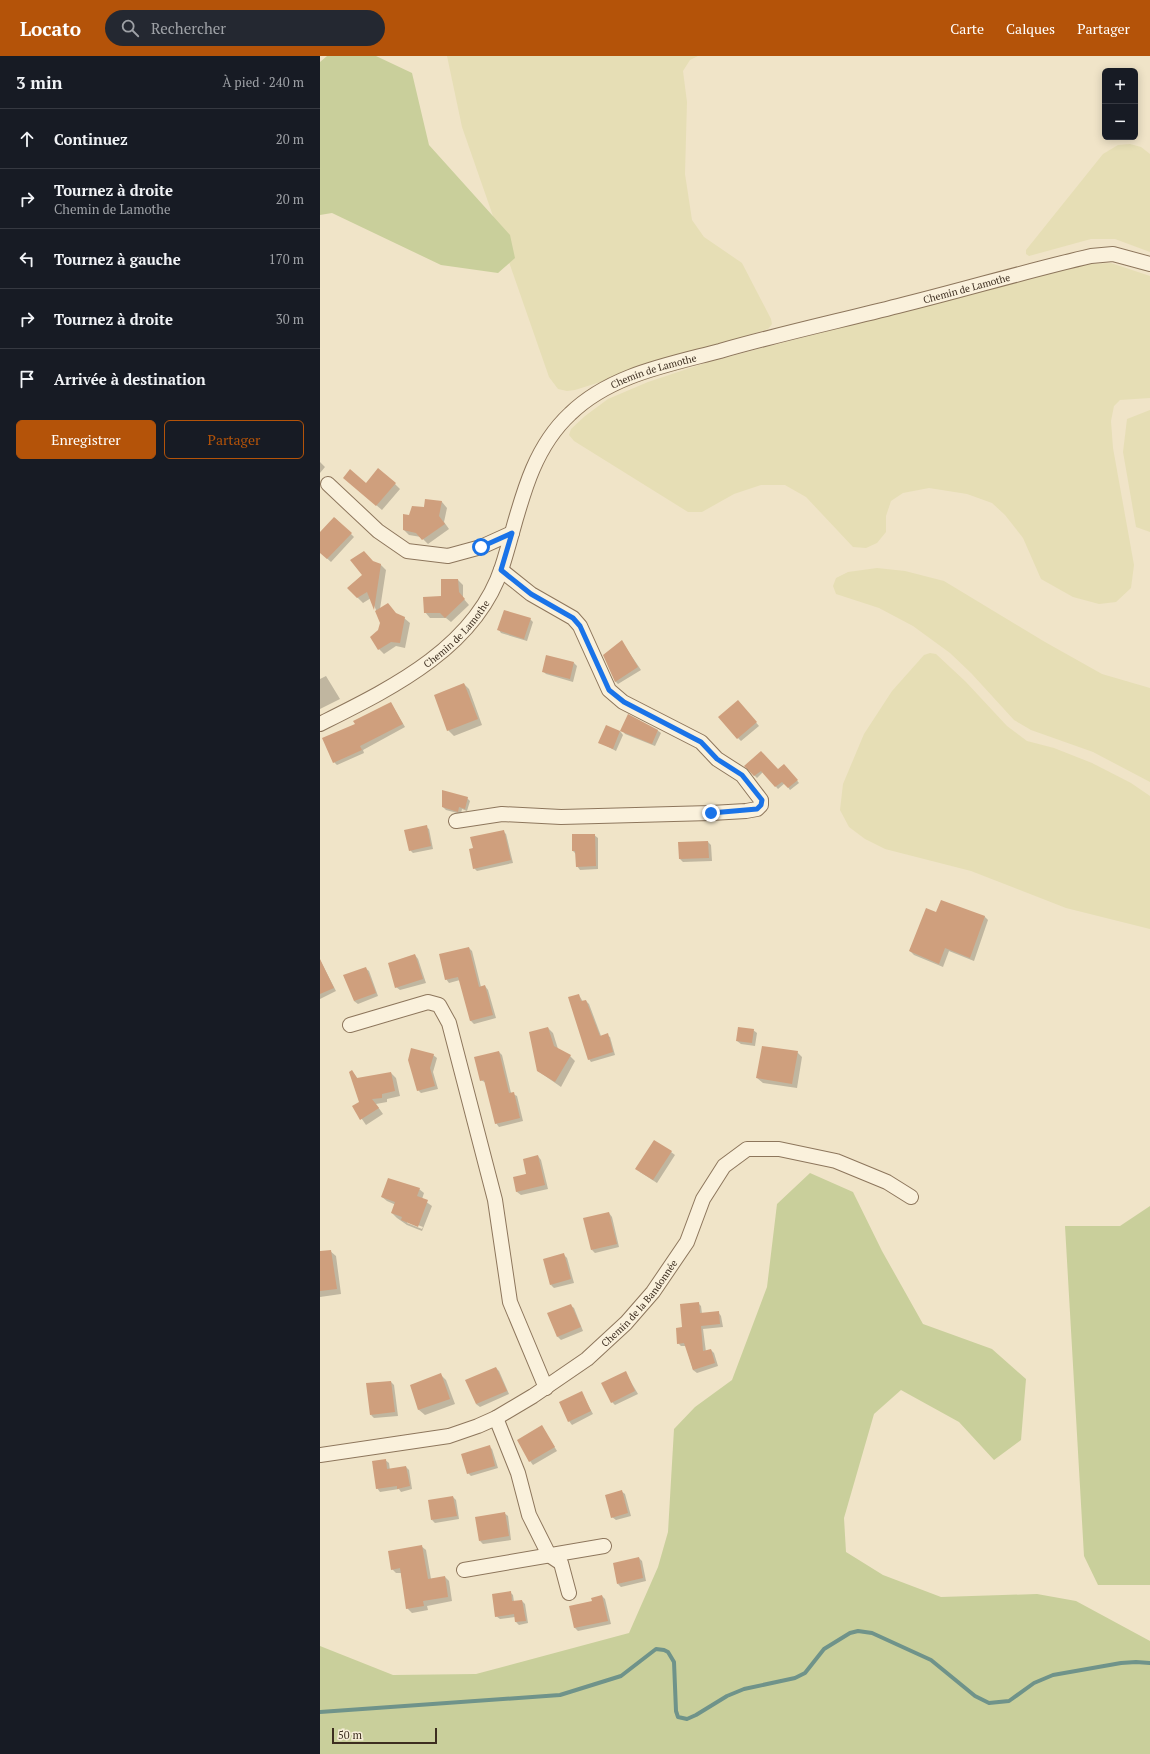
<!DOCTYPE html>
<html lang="fr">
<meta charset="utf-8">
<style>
:root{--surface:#171b24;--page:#242831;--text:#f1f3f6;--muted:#9ea1a6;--line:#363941;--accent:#b45309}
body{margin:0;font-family:"PT Serif",serif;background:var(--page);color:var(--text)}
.controls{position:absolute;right:12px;top:12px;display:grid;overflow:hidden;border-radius:6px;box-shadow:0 2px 10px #0003}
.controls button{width:36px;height:36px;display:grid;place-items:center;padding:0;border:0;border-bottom:1px solid var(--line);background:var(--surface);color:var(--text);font:20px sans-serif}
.scale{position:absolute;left:12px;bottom:10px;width:105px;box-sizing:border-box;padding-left:4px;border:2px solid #3d2e20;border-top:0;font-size:11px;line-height:14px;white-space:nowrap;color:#3d2e20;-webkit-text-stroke:3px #f7eed8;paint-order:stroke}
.stop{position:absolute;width:12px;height:12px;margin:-9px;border:3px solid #1a73e8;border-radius:50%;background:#fff}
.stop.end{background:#1a73e8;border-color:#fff;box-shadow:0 1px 4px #0008}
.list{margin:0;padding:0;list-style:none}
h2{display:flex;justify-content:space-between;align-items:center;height:52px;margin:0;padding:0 16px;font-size:17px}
h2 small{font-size:13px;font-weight:400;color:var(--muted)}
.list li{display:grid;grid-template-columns:26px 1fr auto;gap:12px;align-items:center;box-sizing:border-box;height:60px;padding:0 16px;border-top:1px solid var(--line)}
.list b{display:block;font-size:15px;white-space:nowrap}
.list p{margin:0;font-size:13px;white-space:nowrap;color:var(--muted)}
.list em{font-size:13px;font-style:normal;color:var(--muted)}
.actions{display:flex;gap:8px;padding:12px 16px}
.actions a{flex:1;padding:9px 0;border:1px solid var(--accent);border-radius:6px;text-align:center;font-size:14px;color:var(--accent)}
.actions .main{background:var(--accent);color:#fff}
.icon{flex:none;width:22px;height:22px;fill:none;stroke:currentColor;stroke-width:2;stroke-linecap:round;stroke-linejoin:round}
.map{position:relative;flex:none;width:830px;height:1698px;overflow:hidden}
header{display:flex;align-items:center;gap:24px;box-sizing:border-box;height:56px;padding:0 20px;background:var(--accent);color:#fff}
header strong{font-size:19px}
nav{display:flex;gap:22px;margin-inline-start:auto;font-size:14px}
.search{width:280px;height:36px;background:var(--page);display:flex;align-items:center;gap:10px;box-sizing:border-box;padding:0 14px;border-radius:22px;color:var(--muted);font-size:15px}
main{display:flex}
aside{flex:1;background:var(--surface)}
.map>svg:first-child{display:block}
.farmland{fill:#e6deb5}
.green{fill:#c9cf9b}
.shadow{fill:#0003;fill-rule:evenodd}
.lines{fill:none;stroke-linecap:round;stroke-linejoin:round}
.stream{stroke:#6f938a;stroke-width:4}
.building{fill:#cf9f7d}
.minor-casing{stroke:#8d765c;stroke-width:16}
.minor{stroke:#faf1dc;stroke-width:14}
.route{stroke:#1a73e8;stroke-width:5}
.labels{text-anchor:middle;stroke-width:3;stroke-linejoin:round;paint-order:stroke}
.street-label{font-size:10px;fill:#3d2e20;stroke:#f7eed8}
</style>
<header>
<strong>Locato</strong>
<div class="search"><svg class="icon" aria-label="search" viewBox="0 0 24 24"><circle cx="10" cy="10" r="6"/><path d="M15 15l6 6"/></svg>Rechercher</div>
<nav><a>Carte</a><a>Calques</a><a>Partager</a></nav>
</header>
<main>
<aside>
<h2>3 min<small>À pied · 240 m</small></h2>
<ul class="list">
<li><svg class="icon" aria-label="ahead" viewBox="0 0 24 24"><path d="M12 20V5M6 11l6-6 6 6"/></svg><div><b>Continuez</b></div><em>20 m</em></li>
<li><svg class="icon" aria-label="right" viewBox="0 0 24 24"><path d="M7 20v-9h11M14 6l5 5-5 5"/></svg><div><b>Tournez à droite</b><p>Chemin de Lamothe</p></div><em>20 m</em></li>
<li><svg class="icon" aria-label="left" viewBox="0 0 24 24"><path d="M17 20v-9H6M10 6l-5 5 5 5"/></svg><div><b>Tournez à gauche</b></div><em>170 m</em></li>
<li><svg class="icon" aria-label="right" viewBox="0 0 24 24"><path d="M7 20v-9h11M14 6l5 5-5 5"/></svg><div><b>Tournez à droite</b></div><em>30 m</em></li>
<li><svg class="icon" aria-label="arrive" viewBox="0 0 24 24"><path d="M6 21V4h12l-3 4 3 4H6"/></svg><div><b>Arrivée à destination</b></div></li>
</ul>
<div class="actions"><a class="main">Enregistrer</a><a>Partager</a></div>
</aside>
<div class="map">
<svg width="830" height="1698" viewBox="0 0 830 1698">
<rect width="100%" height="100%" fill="#f0e4c8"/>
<path class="farmland" d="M127,0H378L370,4L363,15L367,46L365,118L372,164L384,181L422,207L451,263L452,268L448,273L255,334L247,335L238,333L229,321L142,71Z
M810,88L821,91L830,98V196L795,183H771L709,200L706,198V194L783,98L798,89Z
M791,207L830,220V342L800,344L794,350L791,365L793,392L814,509L811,532L796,546L779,548L753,541L721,523L703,482L685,459L672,447L647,438L609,432L583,437L571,445L566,460V476L557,487L546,492L533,491L486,441L465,429H441L414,438L382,456H368L254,385L249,379L251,373L265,360L288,343L328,326L388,306L766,208Z
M830,354V476L816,471L803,396L807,363Z
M557,512L585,515L624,525L725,586L782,618L830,632V726L773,696L711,674L694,664L651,617L630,597L593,570L559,552L516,538L513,530L516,522L528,516Z
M610,597L616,598L646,626L687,670L707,685L734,692L772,707L811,727L830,740V873L746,852L651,815L565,793L545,783L529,771L520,754L523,728L544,678L572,635L604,599Z"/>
<path class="green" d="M7,0H56L92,17L109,89L190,179L195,202L178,217L121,209L12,157L0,159V6Z
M490,1117L533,1136L562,1195L603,1268L672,1293L706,1323L701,1384L674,1404L639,1366L581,1334L554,1358L524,1462L526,1496L563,1519L621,1541L717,1538L756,1545L830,1585V1698H0V1590L73,1619L156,1618L309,1577L338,1511L348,1476L354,1373L375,1351L412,1324L447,1231L457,1148Z
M830,1150V1529H778L764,1500L745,1170H800Z"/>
<path class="shadow" d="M0,406L5,411L0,417Z
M30,427L75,428L80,433L62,454Z
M106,444L122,446L127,452L124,466L129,473L108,488L101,481L89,479L84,474L89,460L104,453Z
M15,462L34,481L11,506L0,496V478Z
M53,507L60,508L66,514L60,553L84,562L90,567L85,592L76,590L64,598L59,593L61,566L51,542L43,547L28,532L43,519Z
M138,524L143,529V542L149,549L131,566L126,562H110L105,556Z
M210,563L213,566L207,585L181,577L179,574Z
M302,586L321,614L298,628L295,625Z
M254,607L257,610L253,626L226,618L223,615Z
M6,620L20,643L0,653V623Z
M144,628L149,633L162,669L134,680L128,674Z
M71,647L85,671L43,694L44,697L17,709L14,706L36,668Z
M421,649L439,670L421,685L418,682Z
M302,674H337L341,677L335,690L305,678Z
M300,675L303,679L296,695L279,686Z
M425,710L458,714L466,711L479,727L470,734L465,727L458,733L443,716L437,722Z
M147,742L150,745L147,755L142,753L141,758L126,754L123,751Z
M106,771L109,773L113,793L93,797L90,794Z
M183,775L186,778L193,807L157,815L154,812V793Z
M274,779L278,782V813L260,814L257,810L256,798L253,795Z
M388,786L391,789L392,805L363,806L360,803Z
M617,857L664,860L668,864L654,905L629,895L623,911L594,899L590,895Z
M149,892L152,895L161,931L165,930L168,934L176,962L154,968L151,965L140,924L129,927L126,923Z
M95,899L98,903L106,927L80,934L76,931Z
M0,904L16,935L0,943Z
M45,912L49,915L58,940L38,948L34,945Z
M259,939L263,946L266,945L269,948L281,980L287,979L290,981L295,999L271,1006L269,1003Z
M228,972L233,977L238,993L250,1000L255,1005L241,1031L218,1015Z
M433,974L437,977L435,990L421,988L417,985Z
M179,996L182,999L191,1037L197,1040L203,1065L179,1071L176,1067L166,1027L161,1024Z
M477,996L482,1001L477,1032L443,1027L437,1022Z
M113,999L117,1002L113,1016L118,1033L101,1037L98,1034Z
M32,1015L38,1023L71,1017L76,1022L80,1040L67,1043V1046L56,1048L63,1058L46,1069L33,1050L41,1047Z
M351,1096L355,1099L337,1127L320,1116Z
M218,1100L221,1104L228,1133L201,1139L197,1136L194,1122L207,1118Z
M99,1133L104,1137L102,1143L112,1150L102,1175L87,1169L77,1162L72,1157L76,1149L67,1145L62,1141ZM87,1165L103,1171L102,1173L87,1167Z
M289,1157L292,1161L299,1191L275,1197L272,1194Z
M10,1195L16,1200L21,1238L0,1241V1196Z
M243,1198L247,1202L254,1227L234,1232L231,1229Z
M378,1247L381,1250L382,1258L398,1256L401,1260L403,1271L383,1273L386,1296L391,1294L394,1297L398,1310L377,1317L373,1314L366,1290H361L358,1287L363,1272Z
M250,1249L254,1252L263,1275L241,1284L238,1281L228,1258Z
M176,1312L179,1315L189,1338L160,1351L156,1348Z
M305,1316L318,1338L295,1349L292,1346Z
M121,1319L126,1324L135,1348L105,1359L99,1354L91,1329Z
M71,1326L74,1329L78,1360L54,1362L51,1359Z
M261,1336L273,1358L252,1369L249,1365Z
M222,1371L237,1395L213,1409L210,1405Z
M169,1390L172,1393L178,1412L151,1420L148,1417Z
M65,1404L69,1407L70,1414L86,1411L89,1414L92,1433L81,1436L79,1433L60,1436L57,1432Z
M301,1435L305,1438L311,1460L296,1464L292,1461Z
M133,1441L136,1444L139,1463L115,1467L112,1464Z
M184,1457L188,1460L191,1484L163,1488L160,1485Z
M101,1490L106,1494L111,1523L125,1521L129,1525L132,1545L107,1550L108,1554L92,1557L87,1552L81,1517H76L72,1513Z
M319,1502L322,1505L326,1525L301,1531L298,1528Z
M190,1536L193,1539L194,1546L202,1545L205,1548L208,1567L199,1569L196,1566L195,1561L180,1563L176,1560Z
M282,1540L285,1543L291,1568L258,1575L255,1572L250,1551L273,1546Z"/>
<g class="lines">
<path class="stream" d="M0,1656L240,1639L301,1620L336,1593L344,1594L348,1596L354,1606L356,1655L358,1661L367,1663L376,1659L407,1640L424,1633L475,1622L485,1617L504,1593L530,1577L538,1575L552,1577L611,1604L655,1640L669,1647L689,1645L714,1627L733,1619L801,1607L816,1606L830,1607"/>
</g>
<path class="building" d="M58,412L76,427L56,450L23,422L30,413L46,427Z
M105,443L122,445L119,460L125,468L102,484L96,477L83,474V458L89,459L92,450L104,451Z
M14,461L32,477L7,503L0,497V476Z
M44,495L53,505L61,508L54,554L47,536L37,542L27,532L42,519L30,504Z
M121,523H138L139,536L145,543L125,562L120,557H104L103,541L121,540Z
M68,547L76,557L85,561L80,587L71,586L58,594L50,581L58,574L60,567L55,555Z
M184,554L211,562L204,583L177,574Z
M302,584L318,611L295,626L283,599Z
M226,599L254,606L250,623L222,616Z
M144,627L158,663L127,675L114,639Z
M418,644L437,666L417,683L398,661Z
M71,646L83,668L40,690L42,694L13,707L2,682L35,668L33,665Z
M308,658L338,674L332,688L300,675Z
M286,669L300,675L293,693L278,687Z
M441,695L458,713L464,708L478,724L468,732L462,726L455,731L441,715L434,720L424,710Z
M122,734L148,741L145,753L139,751L138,756L122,751Z
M107,769L111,790L89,795L84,774Z
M184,774L191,804L153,813L149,793L153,792L150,781Z
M252,778H275L276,810L256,811L255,795H252Z
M388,785L389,802L359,803L358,786Z
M621,844L665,860L650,902L625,892L619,908L589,895L606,852L616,856Z
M149,891L159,931L165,929L173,959L150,965L138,921L125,924L119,898Z
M95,898L103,923L75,932L68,907Z
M0,903L14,932L0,938Z
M46,911L56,937L34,945L23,919Z
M259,938L261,945L266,944L280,980L288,977L293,996L268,1004L248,941Z
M228,971L234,990L251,999L235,1026L217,1015L209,976Z
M418,971L434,973L432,987L416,985Z
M442,990L478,995L472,1028L436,1022Z
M91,992L114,998L110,1012L115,1030L97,1035L88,1004Z
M179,995L189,1037L194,1036L200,1062L175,1068L164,1024L160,1025L154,1001Z
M32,1014L37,1022L71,1016L75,1035L62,1038V1042L52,1043L59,1052L40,1064L32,1050L39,1046L29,1016Z
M334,1084L352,1095L333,1124L315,1113Z
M218,1099L225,1129L196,1136L193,1121L206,1118L203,1103Z
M68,1122L100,1132L97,1140L108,1144L98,1171L81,1164L82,1161L71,1157L75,1146L61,1141Z
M289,1156L297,1188L271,1194L263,1162Z
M11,1194L17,1233L0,1235V1195Z
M244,1197L251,1223L230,1229L223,1203Z
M379,1246L380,1257L399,1255L400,1268L381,1270L383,1295L391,1293L395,1307L373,1314L364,1287L357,1288L356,1272L362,1271L360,1248Z
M251,1248L261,1271L237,1281L227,1257Z
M176,1311L187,1335L156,1348L145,1324Z
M306,1315L315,1335L291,1347L281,1327Z
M121,1317L130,1343L98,1354L90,1329Z
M71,1325L75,1356L50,1359L46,1327Z
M262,1335L271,1355L248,1366L239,1346Z
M222,1369L235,1391L209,1406L197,1384Z
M170,1389L175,1410L147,1418L141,1398Z
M66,1403L67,1413L86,1410L90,1430L77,1433V1430L56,1433L52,1405Z
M302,1434L308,1457L291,1462L285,1439Z
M133,1440L137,1460L111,1464L108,1444Z
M185,1456L189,1480L159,1485L155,1461Z
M102,1489L108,1523L125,1520L128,1541L103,1545L104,1550L86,1553L80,1512L71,1514L68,1495Z
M319,1501L323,1522L297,1528L293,1507Z
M191,1535L192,1545L202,1544L206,1565L195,1566L194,1558L175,1561L172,1538Z
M282,1539L288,1565L254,1572L249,1550L272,1545L271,1542Z"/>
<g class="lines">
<defs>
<g id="minor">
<path d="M8,428L58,475L87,495L128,500L161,491L192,477"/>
<path id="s1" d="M0,668C70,633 156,592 182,511C199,458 207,398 250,358C290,319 347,309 400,295C459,278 519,265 578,250C643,234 706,215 771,200L793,198L830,208"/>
<path d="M136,765L182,758L241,761L391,757L426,755L437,753L441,749V744L422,719L397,703L381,686L303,646L289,634L260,570L253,562L211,538L181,514"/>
<path d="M30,969L108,946L119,949L129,967L175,1144L190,1246L226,1332"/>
<path d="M176,1362L198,1417L209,1459L229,1499L241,1507L249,1537"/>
<path id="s2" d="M0,1399L129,1380L158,1370L176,1362L213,1340L267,1303L306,1267L333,1236L367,1186L383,1143L404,1110L427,1093H459L516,1105L567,1126L591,1141"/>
<path d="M144,1514L284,1490"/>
</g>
</defs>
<use href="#minor" class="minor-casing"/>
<use href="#minor" class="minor"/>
</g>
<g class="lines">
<path class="route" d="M161,491L192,477L181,514L211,538L253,562L260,570L289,634L304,646L381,686L397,703L422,719L442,744L441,749L437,753L391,757"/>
</g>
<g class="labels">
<g class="street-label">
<text dy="4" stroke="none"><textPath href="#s1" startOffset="836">Chemin de Lamothe</textPath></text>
<text dy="4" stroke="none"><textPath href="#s1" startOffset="512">Chemin de Lamothe</textPath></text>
<text dy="4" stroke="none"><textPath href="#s1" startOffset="165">Chemin de Lamothe</textPath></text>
<text dy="4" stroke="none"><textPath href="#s2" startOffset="366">Chemin de la Bandonnée</textPath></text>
</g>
</g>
</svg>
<div class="controls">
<button>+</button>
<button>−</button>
</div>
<div class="scale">50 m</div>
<div class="stop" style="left:161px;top:491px"></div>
<div class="stop end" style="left:391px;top:757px"></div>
</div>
</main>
